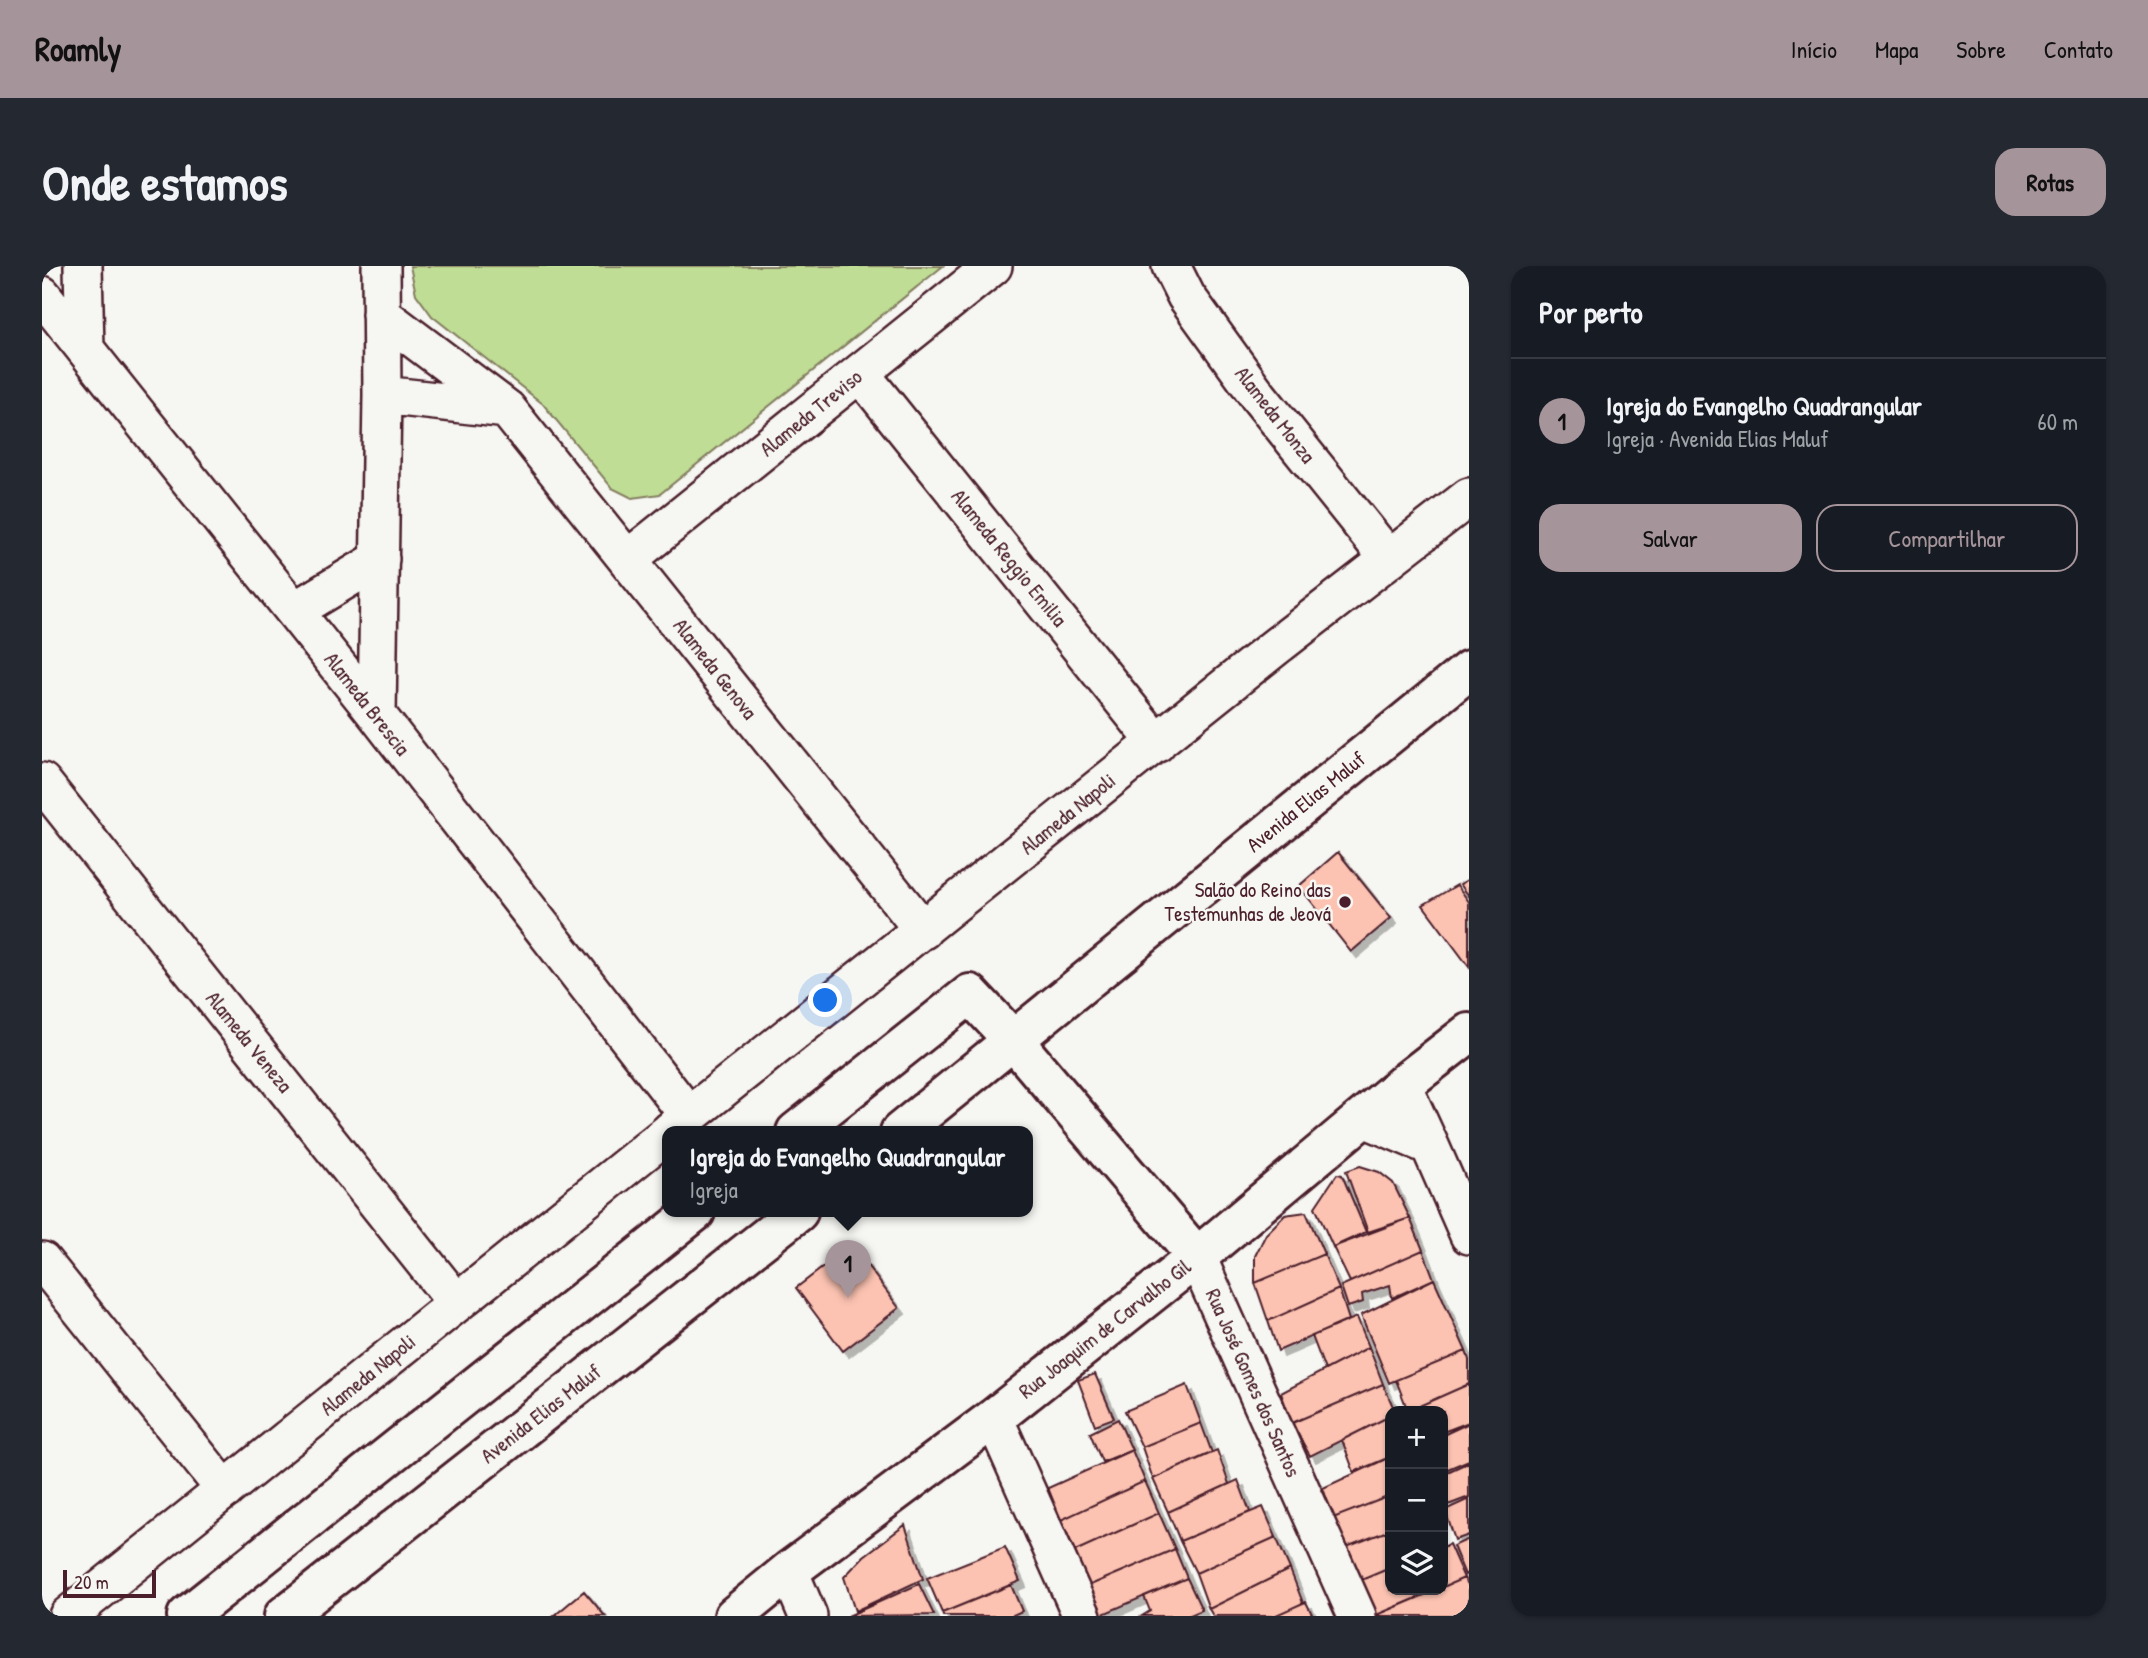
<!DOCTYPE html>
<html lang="pt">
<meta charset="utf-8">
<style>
:root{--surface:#171b24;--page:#242831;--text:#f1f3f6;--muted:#9ea1a6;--line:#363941;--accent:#a6949b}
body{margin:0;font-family:"Patrick Hand",sans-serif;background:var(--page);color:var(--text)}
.controls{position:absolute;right:21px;bottom:21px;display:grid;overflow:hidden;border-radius:14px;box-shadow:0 2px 5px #0004}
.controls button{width:63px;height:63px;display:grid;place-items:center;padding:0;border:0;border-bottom:2px solid var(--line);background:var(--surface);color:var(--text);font:35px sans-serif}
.scale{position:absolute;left:21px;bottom:18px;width:93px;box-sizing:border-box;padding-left:7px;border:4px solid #4a1f2b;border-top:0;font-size:19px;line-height:24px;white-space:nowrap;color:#4a1f2b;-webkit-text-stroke:5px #f6f6f2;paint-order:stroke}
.you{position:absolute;left:784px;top:735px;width:24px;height:24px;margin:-18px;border:5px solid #fff;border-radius:50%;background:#1a73e8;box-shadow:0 0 0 10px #1a73e833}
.badge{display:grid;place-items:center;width:46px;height:46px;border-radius:50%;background:var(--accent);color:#111;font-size:23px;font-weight:700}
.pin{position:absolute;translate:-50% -58px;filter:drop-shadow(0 2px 4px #0008)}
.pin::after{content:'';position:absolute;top:37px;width:24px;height:21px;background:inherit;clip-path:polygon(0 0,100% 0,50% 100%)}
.popup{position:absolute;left:620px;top:860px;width:371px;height:91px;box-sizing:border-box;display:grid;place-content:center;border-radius:14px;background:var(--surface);filter:drop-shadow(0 2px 5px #0005);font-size:23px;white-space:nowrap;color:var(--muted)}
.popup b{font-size:26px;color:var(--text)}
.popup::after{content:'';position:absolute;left:50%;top:100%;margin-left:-14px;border:14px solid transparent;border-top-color:var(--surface)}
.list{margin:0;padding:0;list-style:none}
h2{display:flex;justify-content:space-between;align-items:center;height:91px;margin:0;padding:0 28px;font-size:30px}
h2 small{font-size:23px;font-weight:400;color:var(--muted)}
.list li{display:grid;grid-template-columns:46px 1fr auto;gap:21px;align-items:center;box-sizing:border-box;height:126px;padding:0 28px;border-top:2px solid var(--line)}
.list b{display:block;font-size:26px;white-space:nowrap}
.list p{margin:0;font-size:23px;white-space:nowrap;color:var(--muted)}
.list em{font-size:23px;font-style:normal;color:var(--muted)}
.actions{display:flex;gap:14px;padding:21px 28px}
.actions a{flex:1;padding:16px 0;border:2px solid var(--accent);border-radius:21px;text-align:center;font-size:24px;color:var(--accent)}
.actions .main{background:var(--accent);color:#111}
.icon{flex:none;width:38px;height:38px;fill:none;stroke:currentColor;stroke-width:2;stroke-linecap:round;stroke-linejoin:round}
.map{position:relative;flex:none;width:1427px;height:1350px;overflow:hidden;border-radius:21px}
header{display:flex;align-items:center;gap:42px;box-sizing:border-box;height:98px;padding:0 35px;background:var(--accent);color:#111}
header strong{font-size:33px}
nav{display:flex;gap:38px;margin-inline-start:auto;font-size:24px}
.intro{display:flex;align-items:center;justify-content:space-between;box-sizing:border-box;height:168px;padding:0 42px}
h1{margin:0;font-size:49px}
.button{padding:18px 32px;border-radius:21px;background:var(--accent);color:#111;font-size:24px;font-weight:700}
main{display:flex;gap:42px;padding:0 42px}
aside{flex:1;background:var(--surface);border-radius:21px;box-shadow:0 2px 5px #0004}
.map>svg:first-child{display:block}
.green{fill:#bfdd95;stroke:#847e60;stroke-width:2}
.building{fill:#fcc3b2;stroke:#4a1f2b;stroke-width:2;filter:url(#shadow)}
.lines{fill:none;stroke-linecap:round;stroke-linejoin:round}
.minor-casing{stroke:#4a1f2b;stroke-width:42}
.tertiary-casing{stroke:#4a1f2b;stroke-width:44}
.minor{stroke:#f6f6f2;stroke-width:37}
.tertiary{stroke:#f6f6f2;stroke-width:38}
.poi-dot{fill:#4a1f2b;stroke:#f6f6f2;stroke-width:2.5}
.labels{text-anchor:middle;stroke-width:5;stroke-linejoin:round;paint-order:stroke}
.street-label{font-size:21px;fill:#4a1f2b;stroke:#f6f6f2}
.poi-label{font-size:21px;fill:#4a1f2b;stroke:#f6f6f2;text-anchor:end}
</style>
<header>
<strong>Roamly</strong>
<nav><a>Início</a><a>Mapa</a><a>Sobre</a><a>Contato</a></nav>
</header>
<div class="intro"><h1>Onde estamos</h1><a class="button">Rotas</a></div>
<main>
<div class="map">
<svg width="1427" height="1350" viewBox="0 0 1427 1350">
<defs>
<filter id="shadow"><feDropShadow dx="6" dy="6" stdDeviation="0" flood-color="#0004"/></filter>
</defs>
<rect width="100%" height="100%" fill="#f6f6f2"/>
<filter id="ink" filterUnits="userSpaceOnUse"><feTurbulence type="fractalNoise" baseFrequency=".0143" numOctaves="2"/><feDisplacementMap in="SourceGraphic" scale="14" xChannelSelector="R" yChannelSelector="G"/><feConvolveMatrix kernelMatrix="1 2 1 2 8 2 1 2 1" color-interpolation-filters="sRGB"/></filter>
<g filter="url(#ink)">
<path class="green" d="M368,0H901L618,228L590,232L570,222L501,138L390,50L374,28Z"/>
<path class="building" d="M1296,586L1349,652L1309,686L1257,620Z
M1427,613V630L1418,618Z
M1415,619L1427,636V701L1381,639Z
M1318,900L1337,906L1351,917L1368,952L1326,966L1304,905Z
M1295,908L1300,909L1324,966L1291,981L1273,941Z
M1264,946L1282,988L1213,1017V990L1224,968L1243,949Z
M1368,952L1381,984L1308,1016L1291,981Z
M810,979L857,1042L801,1085L754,1022Z
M1381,984L1392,1013L1350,1032L1348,1019L1320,1028L1321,1036L1306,1041L1299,1020Z
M1282,988L1297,1023L1226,1055L1213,1017Z
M1392,1013L1424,1085L1347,1117L1319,1049Z
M1297,1023L1307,1054L1236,1085L1226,1055Z
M1315,1051L1327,1081L1283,1104L1270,1070Z
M1327,1081L1341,1118L1250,1157L1239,1127Z
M1424,1085L1427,1094V1118L1366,1145L1354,1114Z
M1053,1108L1072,1152L1053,1159L1036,1114Z
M1341,1118L1353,1145H1348V1150L1268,1190L1250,1157Z
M1427,1118V1156L1401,1166V1145H1366Z
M1145,1119L1159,1157L1100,1181L1083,1145Z
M1348,1150V1191L1312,1206L1300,1174Z
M1076,1153L1090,1184L1060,1196L1048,1167Z
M1159,1157L1170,1187L1111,1213L1100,1181Z
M1427,1157V1194L1401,1205V1169Z
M1090,1184L1103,1215L1019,1254L1006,1222Z
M1175,1184L1187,1218L1126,1246L1111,1213Z
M1348,1191V1230L1291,1252L1281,1222Z
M1427,1196V1231L1406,1239L1401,1222V1208Z
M1196,1214L1208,1246L1138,1275L1126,1246Z
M1103,1215L1117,1247L1033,1285L1019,1254Z
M1348,1230V1264L1302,1282L1291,1252Z
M1427,1233V1269L1413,1274L1403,1244Z
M1221,1241L1234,1271L1154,1307L1138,1275Z
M1117,1247L1133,1283L1046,1320L1033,1285Z
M863,1259L881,1313L813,1345L802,1311L822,1290Z
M1348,1264V1302L1317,1315L1302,1282Z
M1234,1271L1248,1303L1167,1343L1154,1307Z
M1427,1273V1307L1423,1309L1411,1280Z
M1407,1278L1422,1312L1401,1321V1281Z
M963,1281L978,1315L900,1347L885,1312Z
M1133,1283L1145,1312L1059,1349L1046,1320Z
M1348,1302V1324H1394L1332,1350L1317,1315Z
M1248,1303L1261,1337L1232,1350H1171L1167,1343Z
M1145,1312L1160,1344L1146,1350H1100L1108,1345L1102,1330Z
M1422,1312L1427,1320V1346L1418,1350H1333L1394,1324H1401V1321Z
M877,1318L892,1349L806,1350Z
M969,1319L980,1345L969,1350H901L900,1347Z
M542,1325L563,1350H512Z
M1264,1336L1271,1350H1232L1261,1337Z"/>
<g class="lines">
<defs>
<path id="minor" d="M41,0L43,83
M1129,0L1144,30L1217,131L1347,293
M0,29L335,449L647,850
M339,48L465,143L340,129
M818,107L1115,477
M465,143L881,664
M586,293L951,0
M252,345L338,293
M335,449L340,129L339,0
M0,516L414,1036
M1322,852L1388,880L1360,819
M628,865L1232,382L1427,231
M1388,880L1427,969
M1155,991L1315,1350
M0,995L183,1224
M952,1152L1040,1350
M747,1305L766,1350
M26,1350L626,867"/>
<path id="tertiary" d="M754,866L928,728L971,774L1155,991
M858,866L1427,404
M145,1350L653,946
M242,1350L756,946
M692,1350L747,1305L952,1152L1155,991L1360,819L1427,767"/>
</defs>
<use href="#minor" class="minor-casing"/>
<use href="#tertiary" class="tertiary-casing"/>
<use href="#minor" class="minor"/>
<use href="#tertiary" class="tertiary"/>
</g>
</g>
<circle class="poi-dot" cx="1303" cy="636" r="7"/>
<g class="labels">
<g class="street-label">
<text transform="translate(769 147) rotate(-39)" y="7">Alameda Treviso</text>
<text transform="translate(1233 149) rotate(52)" y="7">Alameda Monza</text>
<text transform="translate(967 292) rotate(51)" y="7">Alameda Reggio Emilia</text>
<text transform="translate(673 403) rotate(52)" y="7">Alameda Genova</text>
<text transform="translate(325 438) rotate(52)" y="7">Alameda Brescia</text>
<text transform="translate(1264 536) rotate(-39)" y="7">Avenida Elias Maluf</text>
<text transform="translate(1026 548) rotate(-39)" y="7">Alameda Napoli</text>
<text transform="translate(207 776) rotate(51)" y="7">Alameda Veneza</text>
<text transform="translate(1063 1063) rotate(-38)" y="7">Rua Joaquim de Carvalho Gil</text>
<text transform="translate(326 1109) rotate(-39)" y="7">Alameda Napoli</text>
<text transform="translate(1211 1117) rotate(66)" y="7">Rua José Gomes dos Santos</text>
<text transform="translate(499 1148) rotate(-38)" y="7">Avenida Elias Maluf</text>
</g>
<g class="poi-label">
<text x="1289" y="631">Salão do Reino das<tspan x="1289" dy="24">Testemunhas de Jeová</tspan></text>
</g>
</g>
</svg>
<div class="controls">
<button>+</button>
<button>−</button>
<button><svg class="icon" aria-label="layers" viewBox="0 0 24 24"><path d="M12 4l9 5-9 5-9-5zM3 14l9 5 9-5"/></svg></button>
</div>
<div class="scale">20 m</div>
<div class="you"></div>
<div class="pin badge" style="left:806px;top:1032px">1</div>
<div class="popup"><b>Igreja do Evangelho Quadrangular</b>Igreja</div>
</div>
<aside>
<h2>Por perto<small></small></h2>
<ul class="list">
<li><span class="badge">1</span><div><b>Igreja do Evangelho Quadrangular</b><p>Igreja · Avenida Elias Maluf</p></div><em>60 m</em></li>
</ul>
<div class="actions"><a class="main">Salvar</a><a>Compartilhar</a></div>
</aside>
</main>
